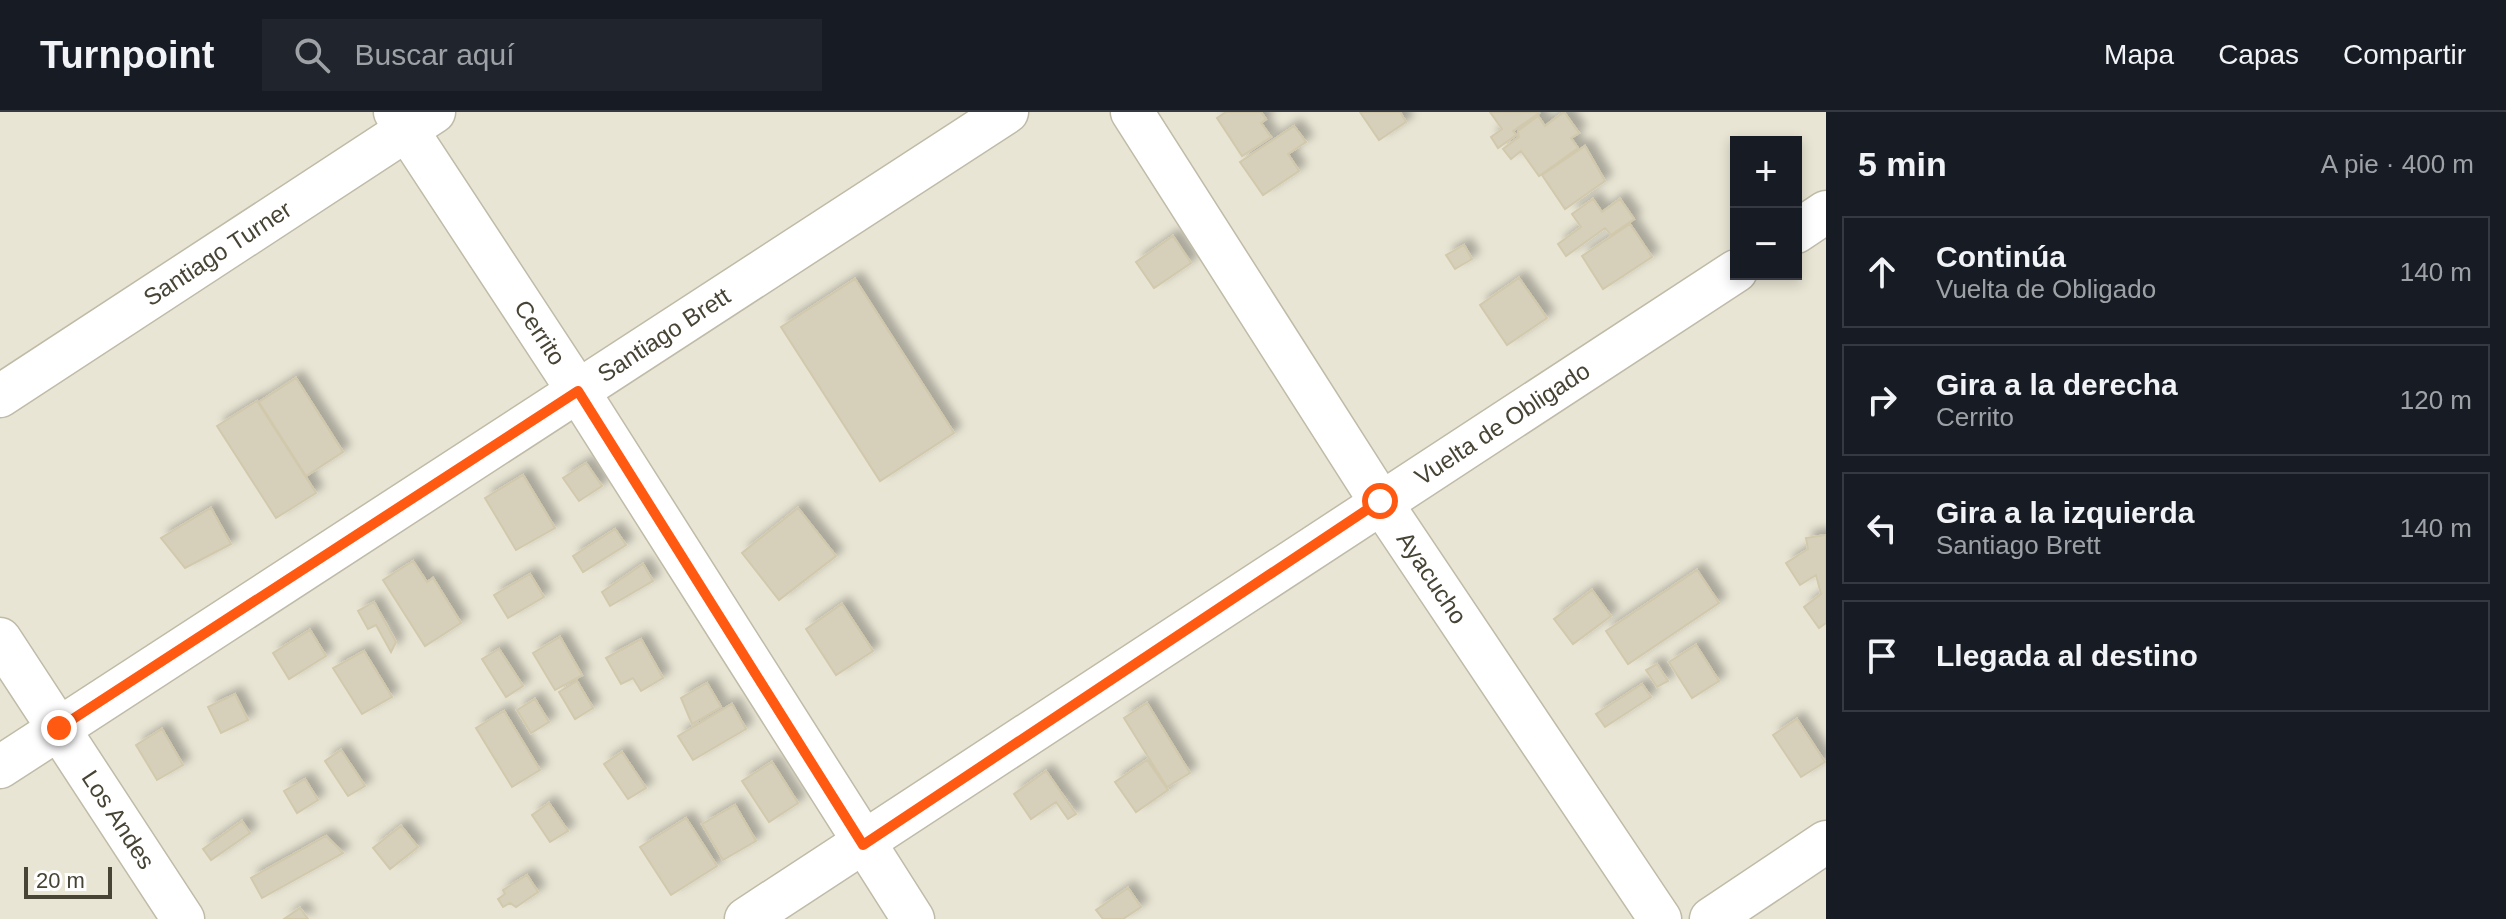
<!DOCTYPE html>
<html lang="es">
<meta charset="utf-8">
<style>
:root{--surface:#171b24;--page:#20242c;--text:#f1f3f6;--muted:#9ea1a6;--line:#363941}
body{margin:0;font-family:Arial,sans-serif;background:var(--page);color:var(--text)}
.controls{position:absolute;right:24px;top:24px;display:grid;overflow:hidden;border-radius:0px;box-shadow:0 4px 12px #0003}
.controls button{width:72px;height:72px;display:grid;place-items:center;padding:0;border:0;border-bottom:2px solid var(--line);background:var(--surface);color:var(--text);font:40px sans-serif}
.scale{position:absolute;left:24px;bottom:20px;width:88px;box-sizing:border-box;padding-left:8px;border:4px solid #474335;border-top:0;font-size:22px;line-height:28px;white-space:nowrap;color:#474335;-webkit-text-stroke:6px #fff;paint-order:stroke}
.stop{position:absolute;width:24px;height:24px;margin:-18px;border:6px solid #ff5912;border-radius:50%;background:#fff}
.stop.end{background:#ff5912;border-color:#fff;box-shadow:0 2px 8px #0008}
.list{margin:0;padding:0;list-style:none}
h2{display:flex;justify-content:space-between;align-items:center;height:104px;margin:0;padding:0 32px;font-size:34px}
h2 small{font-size:26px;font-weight:400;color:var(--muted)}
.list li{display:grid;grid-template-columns:52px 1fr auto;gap:24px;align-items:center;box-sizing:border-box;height:112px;margin:0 16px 16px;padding:0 16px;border:2px solid var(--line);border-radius:0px}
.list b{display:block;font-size:30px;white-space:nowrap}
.list p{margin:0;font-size:26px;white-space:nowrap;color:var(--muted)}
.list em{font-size:26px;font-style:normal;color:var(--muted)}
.icon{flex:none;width:44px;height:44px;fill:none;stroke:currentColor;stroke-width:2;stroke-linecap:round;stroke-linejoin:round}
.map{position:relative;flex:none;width:1826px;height:807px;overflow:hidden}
header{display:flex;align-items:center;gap:48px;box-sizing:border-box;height:112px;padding:0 40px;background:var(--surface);border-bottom:2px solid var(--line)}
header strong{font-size:38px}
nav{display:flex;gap:44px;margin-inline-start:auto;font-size:28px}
.search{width:560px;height:72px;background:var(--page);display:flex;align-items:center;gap:20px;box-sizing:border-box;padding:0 28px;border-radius:0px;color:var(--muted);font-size:30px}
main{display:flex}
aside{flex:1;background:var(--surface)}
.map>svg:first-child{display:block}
.residential{fill:#e8e5d4;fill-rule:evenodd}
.building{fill:#d6d0bb;stroke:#d2c9ad;stroke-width:2;filter:url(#shadow)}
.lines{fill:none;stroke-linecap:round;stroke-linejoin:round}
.minor-casing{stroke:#c0bba8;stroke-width:45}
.minor{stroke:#fff;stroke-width:42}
.route{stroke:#ff5912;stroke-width:10}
.labels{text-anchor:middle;stroke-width:6;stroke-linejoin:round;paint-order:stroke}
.street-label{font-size:24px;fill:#474335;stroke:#fff}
</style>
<header>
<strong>Turnpoint</strong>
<div class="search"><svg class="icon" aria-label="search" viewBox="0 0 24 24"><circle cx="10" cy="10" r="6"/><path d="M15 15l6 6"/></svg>Buscar aquí</div>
<nav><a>Mapa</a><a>Capas</a><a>Compartir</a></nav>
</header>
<main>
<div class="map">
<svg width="1826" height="807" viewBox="0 0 1826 807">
<defs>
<filter id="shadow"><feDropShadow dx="7" dy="-7" stdDeviation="4" flood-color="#0004"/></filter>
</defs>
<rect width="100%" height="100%" fill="#f4f2e6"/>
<path class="residential" d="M0,0H1826V807H0ZM1736,30H1796V162H1736Z"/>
<path class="building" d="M1226,0H1261L1266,7L1261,11L1271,25L1242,44L1217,6Z
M1360,0H1400L1406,10L1379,28Z
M1490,0H1538L1539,1L1513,19L1516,23L1498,36L1491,25L1502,17Z
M1564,0L1579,21L1571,26L1578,36L1539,64L1521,39L1511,47L1503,37L1519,25L1518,19L1538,4L1545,14Z
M1294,14L1306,30L1288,42L1299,59L1263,83L1240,50Z
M1585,34L1605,69L1565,97L1542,63Z
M1593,87L1602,100L1620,87L1634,107L1611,123L1605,116L1566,144L1558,132L1581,115L1572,102Z
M1630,112L1652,145L1603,177L1582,144Z
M1173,124L1191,151L1154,176L1136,150Z
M1464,133L1472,147L1455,157L1446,143Z
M1519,166L1547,206L1507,233L1480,193Z
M855,167L954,321L880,369L781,215Z
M296,266L343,340L306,364L259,290Z
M257,289L316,381L276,406L217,314Z
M586,351L602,374L579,389L563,366Z
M523,363L555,416L516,438L485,386Z
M211,396L231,432L185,456L161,426Z
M798,396L836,444L779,488L742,441Z
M615,417L626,433L583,460L573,444Z
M1826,423V511L1819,516L1804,495L1821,482L1816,463L1800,473L1786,451L1808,437L1806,426Z
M413,449L427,470L433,466L461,511L425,534L383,468Z
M643,452L653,469L610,494L602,480Z
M1697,458L1719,491L1628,552L1606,519Z
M530,462L544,485L508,506L494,483Z
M1592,478L1611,504L1573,532L1554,507Z
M374,490L396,530L391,540L376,513L368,517L358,499Z
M842,492L873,539L836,563L806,517Z
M310,518L326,544L289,567L273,541Z
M560,525L582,563L555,578L533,541Z
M641,527L663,566L641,579L633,566L621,572L606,546Z
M1696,533L1719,569L1692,586L1669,550Z
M499,537L523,574L506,585L482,547Z
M364,539L392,585L362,602L333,556Z
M1657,552L1668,569L1657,575L1646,558Z
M577,569L593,596L575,607L559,580Z
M707,571L721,595L692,612L681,586Z
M1642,572L1651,585L1605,615L1596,602Z
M235,582L248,608L221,621L208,595Z
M535,587L549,610L531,621L517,598Z
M1147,591L1190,661L1167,675L1124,606Z
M732,592L746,617L693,648L678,624Z
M504,599L540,658L512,675L476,616Z
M1797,607L1825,650L1801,665L1773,623Z
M162,617L183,653L157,668L136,633Z
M341,638L365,674L348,684L325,649Z
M622,640L646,676L628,687L604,652Z
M1147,648L1168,678L1136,700L1115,670Z
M772,650L798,691L769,710L742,669Z
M1046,659L1076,702L1068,707L1056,690L1031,707L1014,682Z
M305,667L318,688L297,701L284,679Z
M549,691L568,719L550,730L532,703Z
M735,693L756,729L723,748L702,712Z
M686,706L717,754L671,783L640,735Z
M242,709L250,721L211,748L203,737Z
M401,714L418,735L390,757L373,736Z
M326,724L343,741L262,786L251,766Z
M527,763L538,780L516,795L510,791L503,795L498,787L505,782L503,778Z
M1128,776L1141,795L1123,807H1103L1096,798Z
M300,796L308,807H284Z"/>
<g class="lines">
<defs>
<g id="minor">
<path id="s1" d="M395,0L578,279L913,807"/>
<path id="s2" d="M1132,0L1380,389L1660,807"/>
<path d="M1796,120L1826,100"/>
<path id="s3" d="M0,284L434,0"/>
<path id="s4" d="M0,527L183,807"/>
<path id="s5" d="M0,655L1007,0"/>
<path id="s6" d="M746,807L1736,159"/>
<path d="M1711,807L1826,730"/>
</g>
</defs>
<use href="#minor" class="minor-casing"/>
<use href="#minor" class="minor"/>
</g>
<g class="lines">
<path class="route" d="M59,616L578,279L863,733L1380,389"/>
</g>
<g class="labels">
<g class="street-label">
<text dy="8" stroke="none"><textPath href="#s3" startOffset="260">Santiago Turner</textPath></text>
<text dy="8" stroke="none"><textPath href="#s1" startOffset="264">Cerrito</textPath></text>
<text dy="8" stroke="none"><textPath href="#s5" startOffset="792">Santiago Brett</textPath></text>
<text dy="8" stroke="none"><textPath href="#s6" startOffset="904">Vuelta de Obligado</textPath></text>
<text dy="8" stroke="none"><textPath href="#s2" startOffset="554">Ayacucho</textPath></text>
<text dy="8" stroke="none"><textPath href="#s4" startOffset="216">Los Andes</textPath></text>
</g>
</g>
</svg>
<div class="controls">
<button>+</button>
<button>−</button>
</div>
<div class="scale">20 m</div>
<div class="stop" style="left:1380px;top:389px"></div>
<div class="stop end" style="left:59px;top:616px"></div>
</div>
<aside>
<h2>5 min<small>A pie · 400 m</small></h2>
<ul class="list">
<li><svg class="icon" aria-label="ahead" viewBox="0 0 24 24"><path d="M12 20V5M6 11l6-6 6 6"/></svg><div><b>Continúa</b><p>Vuelta de Obligado</p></div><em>140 m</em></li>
<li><svg class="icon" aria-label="right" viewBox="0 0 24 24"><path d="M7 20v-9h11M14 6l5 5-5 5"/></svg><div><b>Gira a la derecha</b><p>Cerrito</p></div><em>120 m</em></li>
<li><svg class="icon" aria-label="left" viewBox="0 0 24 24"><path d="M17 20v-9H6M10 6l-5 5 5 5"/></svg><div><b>Gira a la izquierda</b><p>Santiago Brett</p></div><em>140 m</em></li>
<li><svg class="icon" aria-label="arrive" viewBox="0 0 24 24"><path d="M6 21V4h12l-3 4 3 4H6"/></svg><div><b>Llegada al destino</b></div></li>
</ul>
</aside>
</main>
